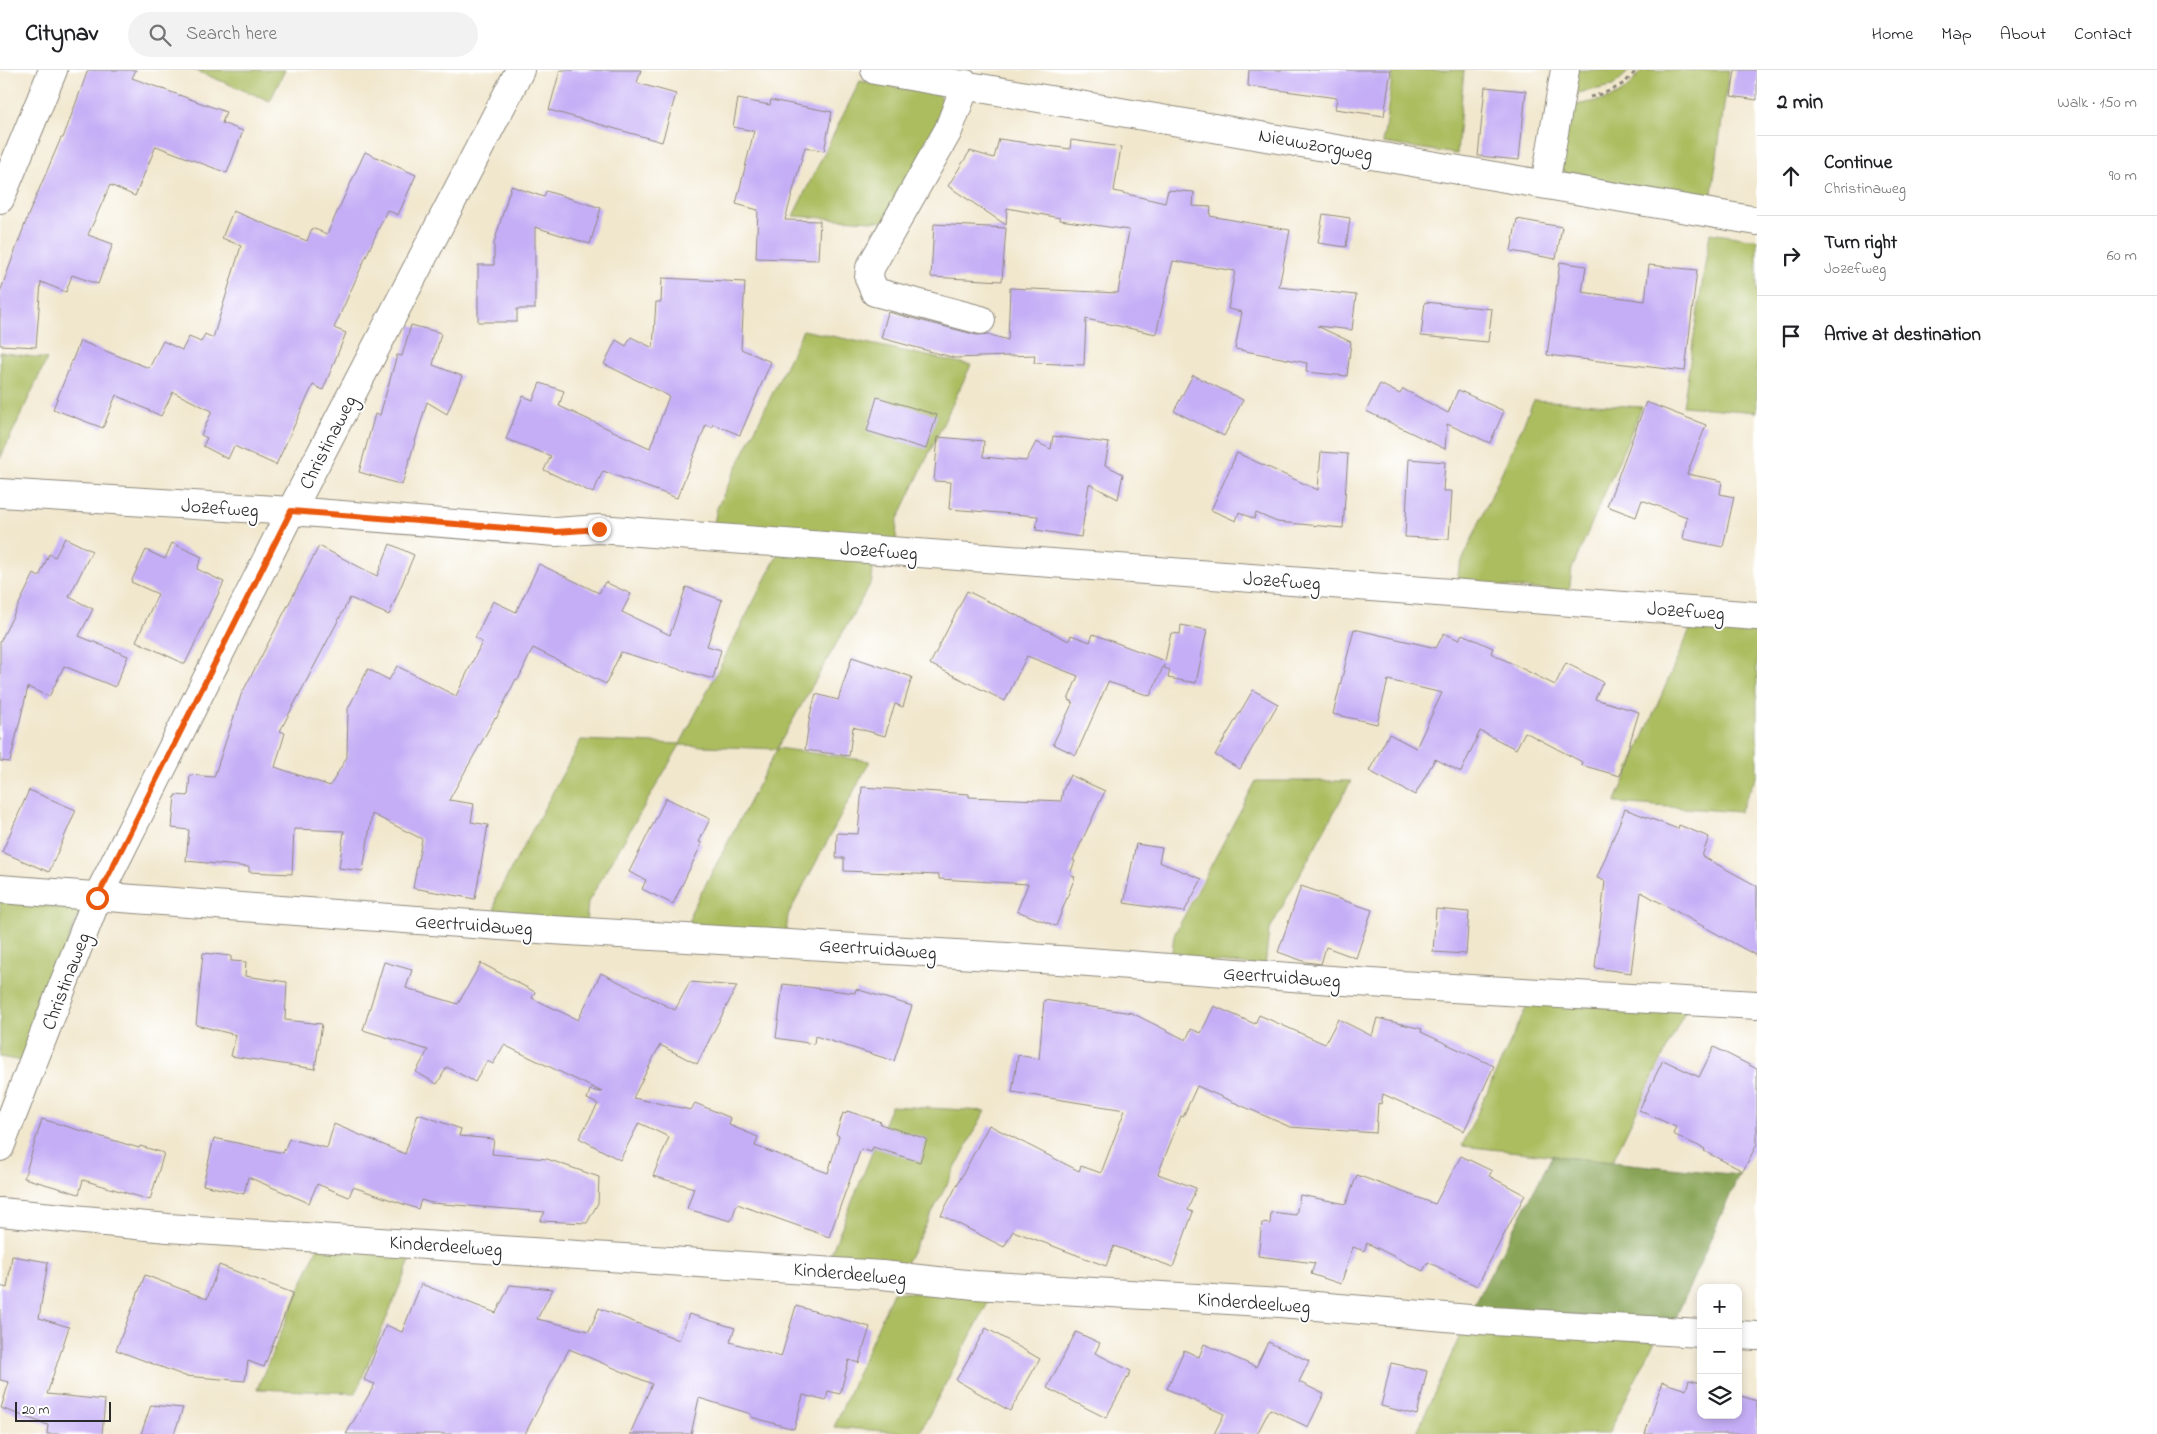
<!DOCTYPE html>
<meta charset="utf-8">
<style>
:root{--surface:#fff;--page:#f2f2f2;--text:#202124;--muted:#757577;--line:#e0e0e0}
body{margin:0;font-family:"Indie Flower",sans-serif;background:var(--page);color:var(--text)}
.controls{position:absolute;right:15px;bottom:15px;display:grid;overflow:hidden;border-radius:10px;box-shadow:0 2px 8px #0003}
.controls button{width:45px;height:45px;display:grid;place-items:center;padding:0;border:0;border-bottom:1px solid var(--line);background:var(--surface);color:var(--text);font:25px sans-serif}
.scale{position:absolute;left:15px;bottom:12px;width:96px;box-sizing:border-box;padding-left:5px;border:2px solid #2b2b2b;border-top:0;font-size:14px;line-height:18px;white-space:nowrap;color:#2b2b2b;-webkit-text-stroke:4px #fff;paint-order:stroke}
.stop{position:absolute;width:15px;height:15px;margin:-11px;border:4px solid #ea580c;border-radius:50%;background:#fff}
.stop.end{background:#ea580c;border-color:#fff;box-shadow:0 1px 5px #0008}
.list{margin:0;padding:0;list-style:none}
h2{display:flex;justify-content:space-between;align-items:center;height:65px;margin:0;padding:0 20px;font-size:21px}
h2 small{font-size:16px;font-weight:400;color:var(--muted)}
.list li{display:grid;grid-template-columns:32px 1fr auto;gap:15px;align-items:center;box-sizing:border-box;height:80px;padding:0 20px;border-top:1px solid var(--line)}
.list b{display:block;font-size:19px;white-space:nowrap}
.list p{margin:0;font-size:16px;white-space:nowrap;color:var(--muted)}
.list em{font-size:16px;font-style:normal;color:var(--muted)}
.icon{flex:none;width:28px;height:28px;fill:none;stroke:currentColor;stroke-width:2;stroke-linecap:round;stroke-linejoin:round}
.map{position:relative;flex:none;width:1757px;height:1364px;overflow:hidden}
header{display:flex;align-items:center;gap:30px;box-sizing:border-box;height:70px;padding:0 25px;background:var(--surface);border-bottom:1px solid var(--line)}
header strong{font-size:24px}
nav{display:flex;gap:28px;margin-inline-start:auto;font-size:18px}
.search{width:350px;height:45px;background:var(--page);display:flex;align-items:center;gap:12px;box-sizing:border-box;padding:0 18px;border-radius:28px;color:var(--muted);font-size:19px}
main{display:flex}
aside{flex:1;background:var(--surface)}
.map>svg:first-child{display:block}
.green{fill:#acbd60;stroke:#6c7446}
.forest{fill:#89a456;stroke:#5a6840}
.building{fill:#c5aef6}
.lines{fill:none;stroke-linecap:round;stroke-linejoin:round}
.street-casing{stroke:#8e897c;stroke-width:30}
.path{stroke:#8e897c;stroke-width:3;stroke-dasharray:4 4;stroke-linecap:butt}
.street{stroke:#fff;stroke-width:28}
.route{stroke:#ea580c;stroke-width:6}
.labels{text-anchor:middle;stroke-width:4;stroke-linejoin:round;paint-order:stroke}
.street-label{font-size:20px;fill:#2b2b2b;stroke:#fff}
</style>
<header>
<strong>Citynav</strong>
<div class="search"><svg class="icon" aria-label="search" viewBox="0 0 24 24"><circle cx="10" cy="10" r="6"/><path d="M15 15l6 6"/></svg>Search here</div>
<nav><a>Home</a><a>Map</a><a>About</a><a>Contact</a></nav>
</header>
<main>
<div class="map">
<svg width="1757" height="1364" viewBox="0 0 1757 1364">
<rect width="100%" height="100%" fill="#fff"/>
<filter id="ink" filterUnits="userSpaceOnUse"><feTurbulence type="fractalNoise" baseFrequency=".02" numOctaves="2"/><feDisplacementMap in="SourceGraphic" scale="10" xChannelSelector="R" yChannelSelector="G"/><feConvolveMatrix kernelMatrix="1 2 1 2 8 2 1 2 1" color-interpolation-filters="sRGB"/></filter>
<filter id="wash" filterUnits="userSpaceOnUse"><feTurbulence type="fractalNoise" baseFrequency=".0096" numOctaves="4" result="noise"/><feDisplacementMap in="SourceGraphic" scale="20" xChannelSelector="R" yChannelSelector="G"/><feGaussianBlur stdDeviation="1.12" result="paint"/><feColorMatrix in="noise" values="0 0 0 0 0 0 0 0 0 0 0 0 0 0 0 0 0 1.4 0 .05"/><feComposite in="paint" operator="in"/></filter>
<g filter="url(#wash)">
<rect width="100%" height="100%" fill="#f1e7cd"/>
<path class="green" d="M194,0H285L270,31Z
M1393,0H1464L1457,84L1383,73Z
M1577,0H1630L1613,16L1572,24Z
M1641,0H1729L1711,130L1565,104L1561,97L1570,37C1584,32 1600,32 1613,27C1624,23 1636,10 1641,0Z
M860,11L938,24L944,34L941,58L887,152L793,146Z
M1710,163L1757,170V342L1683,336Z
M803,260L971,295L897,451L896,473L713,459L717,438Z
M0,282L47,289L0,389Z
M1534,330L1642,337L1572,499L1569,522L1457,513L1459,498Z
M779,482L874,488L872,511L777,678L870,691L788,845L786,864L689,861L691,842L777,679L680,675L588,832L586,853L494,847L496,827L581,670L680,674Z
M1693,552L1757,555V705L1739,742L1615,733Z
M1256,711H1351L1269,861L1265,896L1171,888L1174,865Z
M0,832L71,838L79,843L21,991L0,987Z
M1528,934L1686,939L1612,1092L1462,1076Z
M891,1036L985,1041L904,1197L828,1191Z
M318,1176L414,1181L356,1323L257,1319Z
M893,1222L991,1227L919,1364L834,1357Z
M1463,1259L1655,1271L1608,1364H1416Z"/>
<path class="forest" d="M1552,1086L1739,1105L1674,1252L1472,1239Z"/>
<g id="blocks">
<path class="building" d="M88,0H136L132,8L226,42L222,53L243,61L227,103L156,76L135,126L110,115L88,165L113,174L98,214L72,205L66,222L41,212L36,277L0,275V222L29,143L61,68H63Z
M560,0H641L637,13L676,24L662,72L549,40Z
M1249,0H1391L1384,46L1335,39L1337,28L1248,16Z
M1735,0H1757V30L1731,26Z
M1485,17L1526,21L1519,90L1478,86Z
M738,29L770,35L771,30L832,42L824,81L805,77L785,150L820,151L818,190L756,188L758,140L736,134L754,61L733,57Z
M999,69L1070,79L1071,70L1121,77L1114,121L1165,133L1168,120L1194,122L1193,136L1211,137L1210,146L1290,160L1279,217L1356,225L1352,260L1317,256L1351,272L1347,306L1306,302L1307,293L1235,279L1242,242L1228,239L1235,201L1173,191L1156,264L1086,249L1084,295L1034,293L1035,285L955,288L881,268L888,242L977,265L987,264L1008,270L1010,218L1118,223L1129,160L1060,150V148L1007,138L1006,155L948,116L970,81L994,88Z
M365,82L416,105L398,145L387,140L334,258L346,263L323,320L313,315L276,395L234,376L228,389L203,376L207,368L201,365L212,341L173,322L161,346L116,325L103,358L53,339L80,271L149,298L163,271L182,280L189,267L201,272L205,264L213,268L241,176L222,168L233,141L307,171L312,158L327,164Z
M511,116L544,127L546,121L601,138L590,174L535,157V239H517V252H478V195H494V173Z
M1323,144L1350,148L1346,177L1318,173Z
M1517,149L1562,157L1556,189L1511,181Z
M934,154L1006,158L1002,211L931,207Z
M1560,192L1586,196L1582,222L1645,231L1649,195L1697,200L1685,301L1547,285Z
M662,208L745,212L741,279L771,292L740,365L713,354L712,357L706,355L677,428L603,401L593,423L544,400L551,386L506,369L523,326L533,330L540,313L564,321L559,336L650,378L669,326L604,294L616,270L626,276L631,267L653,278L656,232H661Z
M1425,232L1492,239L1488,272L1421,266Z
M411,255L441,263L433,295L462,306L447,344L427,332L402,415L359,402L375,344L380,345L397,285L402,286Z
M1193,305L1243,330L1224,366L1174,341Z
M1380,314L1400,324L1403,319L1448,343L1458,320L1504,341L1490,373L1447,354L1445,379L1366,341Z
M877,327L937,345L926,379L867,361Z
M1646,332L1706,355L1687,404L1722,411L1720,424L1734,427L1723,477L1683,469L1687,447L1642,430L1636,447L1607,436Z
M1053,366L1109,373L1105,395L1123,404L1118,429L1089,414L1081,467L1036,460L1038,446L949,439L951,412L934,411L938,367L984,371L983,387L1026,391L1036,372L1051,379Z
M1321,382L1348,384L1343,458L1277,452L1256,443L1254,449L1239,442L1236,451L1211,440L1237,383L1318,420Z
M1409,389L1445,392L1443,421H1452L1449,469L1405,467Z
M65,468L92,481L69,527L93,539L79,566L128,586L115,617L64,596L49,627L28,617L10,692L0,691V572L34,504L39,507L49,484L55,487Z
M172,473L202,487L197,499L224,512L185,594L136,571L158,524L131,512L146,480L165,489Z
M390,474L414,485L389,545L350,528L280,661L285,663L275,697L330,716L347,687L348,639L368,599L389,610L397,596L456,626L482,572L475,568L493,531L516,542L539,494L599,523L605,512L631,524L622,542L670,565L686,517L722,530L707,576L721,580L713,609L621,582L606,614L533,578L518,610L516,609L496,649L495,648L449,730L474,734L471,752L488,755L475,829L413,818L422,769L372,744L363,801L339,798L344,761L294,759L292,804L249,802V797L186,791L189,760L172,758L175,725L188,726L190,705L214,707L241,625L319,476L377,506Z
M967,521L1069,571L1071,565L1090,572L1093,564L1165,591L1171,563L1180,564L1181,555L1207,560L1196,613L1168,608L1170,600L1164,598V595L1150,626L1108,612L1076,685L1053,674L1073,632L1068,630L1078,606L1027,586L1005,631L930,594Z
M1354,559L1436,578L1444,563L1459,570L1462,564L1493,578L1491,583L1555,615L1566,593L1603,612L1595,629L1639,642L1620,706L1581,695L1582,692L1525,662L1516,679L1480,661L1461,702L1435,689L1415,725L1369,701L1389,664L1416,678L1442,623L1388,610L1377,654L1333,644Z
M852,587L912,607L903,637L895,634L885,666L853,657L849,686L805,680L810,645L816,624L838,630Z
M1253,620L1278,634L1240,699L1215,685Z
M1070,705L1105,721L1073,790L1075,791L1070,804L1075,807L1056,856L1017,841L1028,814L939,809V805L844,801V788H836L837,763L858,764L862,717L969,724V727L1061,731L1063,720Z
M29,720L76,740L49,802L2,782Z
M666,728L710,749L699,772L702,773L673,834L642,819L646,810L629,802Z
M1625,739L1678,759L1679,755L1709,767L1702,786L1757,816V886L1641,822L1631,903L1595,898L1605,811L1597,808Z
M1136,774L1162,778L1159,792L1202,809L1184,842L1124,833Z
M1301,816L1372,840L1356,888L1326,877L1321,894L1306,892L1278,882Z
M1436,839L1469,842L1466,884L1433,882Z
M203,883L231,886V891L246,892L245,906L287,912L285,950L322,954L315,999L231,986L236,965L196,955Z
M384,892L412,900L406,918L458,934L481,893L535,922L532,928L578,950L601,903L675,940L690,912L737,916L697,994L660,975L633,1028L691,1040L695,1033L731,1048L729,1055L758,1067L755,1076L828,1103L839,1066L836,1064L843,1043L846,1044L847,1041L881,1052L880,1054L927,1069L920,1092L873,1077L871,1082L861,1079L829,1167L737,1134L731,1151L687,1139L694,1118L653,1106L669,1067L639,1053L620,1090L579,1068L598,1034L587,1029L590,1020L602,1022L504,975L493,994L487,991L475,1012L447,997L437,1014L416,1002L428,980L363,960Z
M783,914L855,923L856,919L912,936L894,991L815,966L814,974L776,968Z
M1044,930L1132,943L1186,970L1191,959L1201,963L1214,936L1255,954L1259,945L1325,974L1338,949L1372,966L1377,948L1422,959L1421,962L1494,996L1464,1061L1383,1024L1381,1034L1378,1033L1376,1063L1290,1057L1197,1016L1183,1047L1181,1046L1158,1104L1196,1118L1188,1140L1193,1142L1173,1197L1114,1176L1106,1196L1013,1161L1004,1177L941,1145L989,1055L1079,1101L1081,1096L1101,1103L1125,1040L1012,1022L1018,985L1039,989Z
M1714,977L1757,999V1074L1743,1101L1704,1081L1705,1079L1673,1064L1676,1057L1639,1040L1663,990L1699,1007Z
M418,1044L461,1059L459,1066L494,1069L492,1084L547,1089L599,1107L598,1133L587,1153L540,1151L545,1142L431,1133L421,1130L418,1139L353,1117L349,1127L317,1114L309,1133L248,1107L244,1124L203,1115L214,1068L283,1083L289,1069L327,1078L334,1054L405,1084Z
M42,1049L139,1078L140,1076L164,1083L150,1130L83,1110L79,1124L24,1108Z
M1461,1086L1492,1101L1489,1106L1525,1125L1477,1216L1428,1192L1423,1201L1367,1173L1364,1181L1353,1177L1341,1214L1311,1204L1315,1193L1258,1186L1262,1153L1270,1154L1271,1142L1296,1145L1300,1125L1346,1134L1357,1105L1435,1134Z
M12,1186L48,1192L39,1248L69,1257L47,1324L105,1330L102,1364H47L48,1355L1,1338L9,1312L0,1310V1216L7,1218Z
M219,1195L293,1223L264,1297L248,1291L245,1311L185,1306L116,1280L145,1205L207,1229Z
M421,1214L496,1243L510,1215L553,1219L537,1249L589,1261L599,1238L679,1270L689,1244L735,1258L730,1272L781,1287L796,1236L870,1257L859,1293L849,1290L840,1324L828,1321L826,1331L803,1325L794,1359L751,1347V1344L699,1328L691,1364H630L652,1314L569,1279L525,1364H346L375,1314L364,1310L386,1255L402,1262Z
M986,1258L1040,1289L1010,1341L956,1310Z
M1076,1262L1100,1273L1095,1283L1131,1301L1106,1348L1047,1318Z
M1268,1272L1309,1291L1299,1312L1324,1324L1308,1357L1270,1339L1257,1364H1214L1224,1344L1167,1319L1184,1280L1199,1287L1204,1274L1256,1297Z
M1391,1293L1427,1301L1417,1345L1381,1336Z
M1689,1310L1701,1313V1345H1738V1325L1757,1331V1364H1645L1662,1312L1686,1320Z
M151,1335L183,1338L174,1364H141Z"/>
</g>
</g>
<g filter="url(#ink)">
<use href="#blocks" fill-opacity="0" stroke="#8e897c" stroke-width="1"/>
<g class="lines">
<defs>
<path id="street" d="M875,0L1757,151
M966,14L948,61L870,198L869,208L875,222L981,250
M1545,114L1565,0
M0,129L53,0
M0,423L291,441L556,462L599,459L1757,546
M0,819L552,860L1075,891L1399,915L1757,935
M0,1077L97,828L291,441L520,0
M0,1142L168,1158L882,1205L975,1215L1280,1233L1493,1251L1701,1263
M1738,1265L1757,1266"/>
</defs>
<use href="#street" class="street-casing"/>
<path class="path" d="M1590,27C1607,23 1626,16 1636,0"/>
<use href="#street" class="street"/>
</g>
</g>
<g class="lines" filter="url(#ink)">
<path class="route" d="M97,828L291,441L556,462L599,459"/>
</g>
<g class="labels">
<g class="street-label">
<text transform="translate(1316 74) rotate(10)" y="7">Nieuwzorgweg</text>
<text transform="translate(327 372) rotate(-63)" y="7">Christinaweg</text>
<text transform="translate(220 437) rotate(4)" y="7">Jozefweg</text>
<text transform="translate(879 480) rotate(4)" y="7">Jozefweg</text>
<text transform="translate(1282 510) rotate(4)" y="7">Jozefweg</text>
<text transform="translate(1686 540) rotate(4)" y="7">Jozefweg</text>
<text transform="translate(474 854) rotate(4)" y="7">Geertruidaweg</text>
<text transform="translate(878 878) rotate(4)" y="7">Geertruidaweg</text>
<text transform="translate(1282 906) rotate(4)" y="7">Geertruidaweg</text>
<text transform="translate(65 911) rotate(-69)" y="7">Christinaweg</text>
<text transform="translate(446 1175) rotate(4)" y="7">Kinderdeelweg</text>
<text transform="translate(850 1203) rotate(5)" y="7">Kinderdeelweg</text>
<text transform="translate(1254 1232) rotate(4)" y="7">Kinderdeelweg</text>
</g>
</g>
</svg>
<div class="controls">
<button>+</button>
<button>−</button>
<button><svg class="icon" aria-label="layers" viewBox="0 0 24 24"><path d="M12 4l9 5-9 5-9-5zM3 14l9 5 9-5"/></svg></button>
</div>
<div class="scale">20 m</div>
<div class="stop" style="left:97px;top:828px"></div>
<div class="stop end" style="left:599px;top:459px"></div>
</div>
<aside>
<h2>2 min<small>Walk · 150 m</small></h2>
<ul class="list">
<li><svg class="icon" aria-label="ahead" viewBox="0 0 24 24"><path d="M12 20V5M6 11l6-6 6 6"/></svg><div><b>Continue</b><p>Christinaweg</p></div><em>90 m</em></li>
<li><svg class="icon" aria-label="right" viewBox="0 0 24 24"><path d="M7 20v-9h11M14 6l5 5-5 5"/></svg><div><b>Turn right</b><p>Jozefweg</p></div><em>60 m</em></li>
<li><svg class="icon" aria-label="arrive" viewBox="0 0 24 24"><path d="M6 21V4h12l-3 4 3 4H6"/></svg><div><b>Arrive at destination</b></div></li>
</ul>
</aside>
</main>
